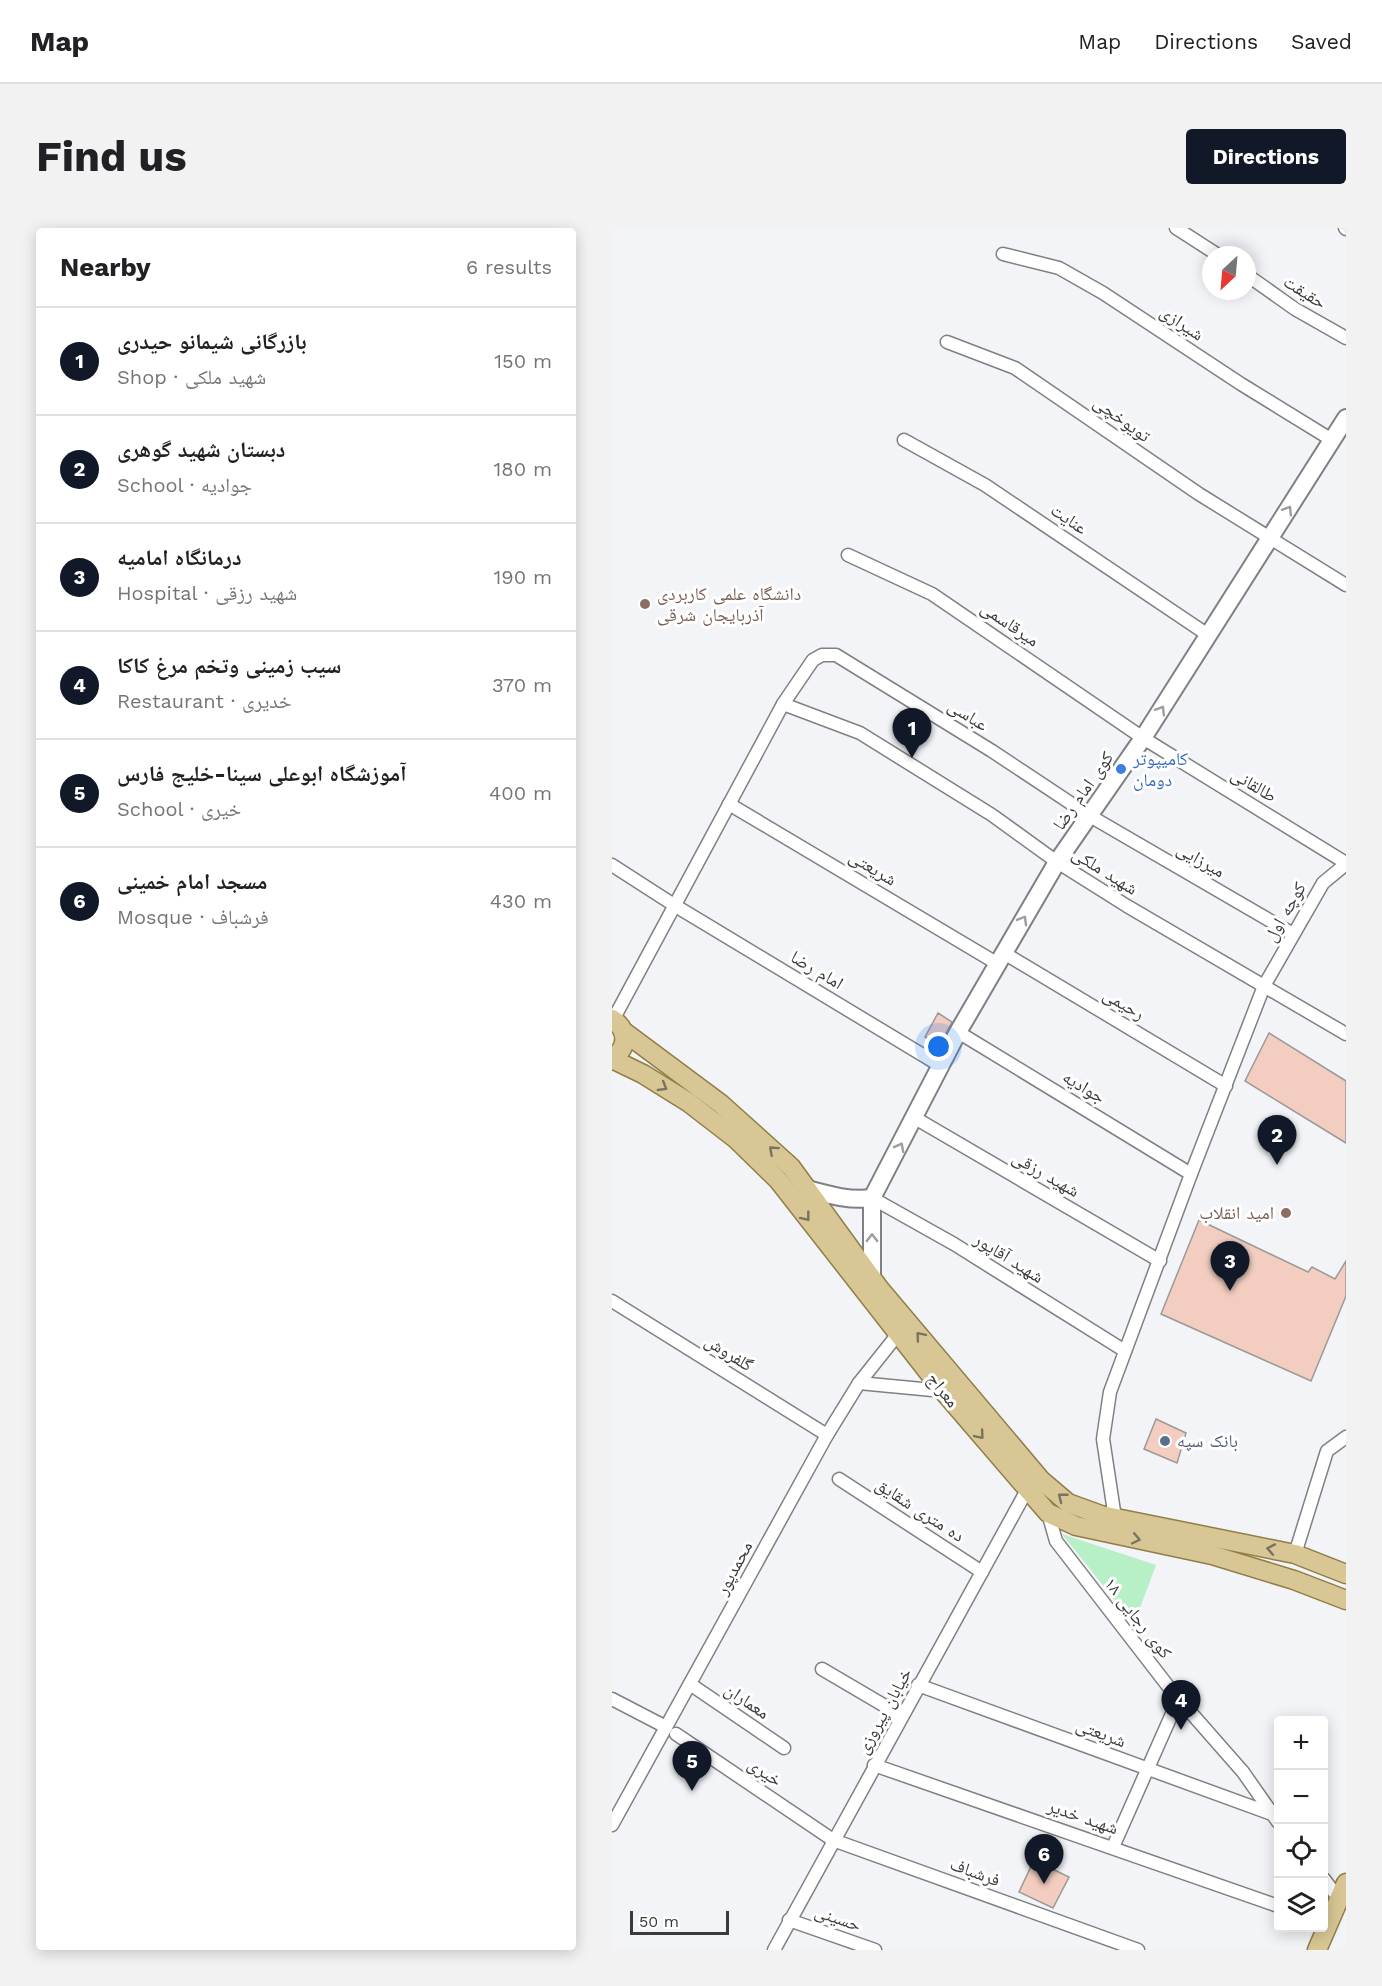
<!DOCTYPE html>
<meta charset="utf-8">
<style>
:root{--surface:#fff;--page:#f2f2f2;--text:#202124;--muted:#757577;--line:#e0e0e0;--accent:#111827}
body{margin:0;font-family:"Work Sans","Noto Naskh Arabic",sans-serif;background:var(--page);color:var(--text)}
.controls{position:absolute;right:18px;bottom:18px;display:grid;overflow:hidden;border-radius:6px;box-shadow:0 3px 15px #0003}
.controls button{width:54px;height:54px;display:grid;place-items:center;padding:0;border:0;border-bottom:2px solid var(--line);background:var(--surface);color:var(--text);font:30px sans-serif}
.compass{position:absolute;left:590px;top:18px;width:54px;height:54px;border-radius:50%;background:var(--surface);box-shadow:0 3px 15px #0003;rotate:206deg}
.scale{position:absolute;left:18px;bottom:15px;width:99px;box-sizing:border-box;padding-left:6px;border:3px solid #3a3b3c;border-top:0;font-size:16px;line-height:21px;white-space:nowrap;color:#3a3b3c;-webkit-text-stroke:4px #fff;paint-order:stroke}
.you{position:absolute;left:327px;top:819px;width:21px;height:21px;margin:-15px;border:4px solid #fff;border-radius:50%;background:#1a73e8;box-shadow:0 0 0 9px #1a73e833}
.badge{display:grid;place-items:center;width:39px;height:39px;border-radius:50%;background:var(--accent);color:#fff;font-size:20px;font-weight:700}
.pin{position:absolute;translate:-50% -50px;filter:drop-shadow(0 2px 3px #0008)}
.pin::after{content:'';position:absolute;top:32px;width:21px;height:18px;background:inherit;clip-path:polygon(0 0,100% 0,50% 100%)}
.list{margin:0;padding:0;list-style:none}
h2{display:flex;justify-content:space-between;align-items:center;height:78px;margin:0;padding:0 24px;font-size:26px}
h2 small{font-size:20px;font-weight:400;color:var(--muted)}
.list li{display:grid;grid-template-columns:39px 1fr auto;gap:18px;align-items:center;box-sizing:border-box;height:108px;padding:0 24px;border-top:2px solid var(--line)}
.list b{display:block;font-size:22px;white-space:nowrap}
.list p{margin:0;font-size:20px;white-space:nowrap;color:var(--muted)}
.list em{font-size:20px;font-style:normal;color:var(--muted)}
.icon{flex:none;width:33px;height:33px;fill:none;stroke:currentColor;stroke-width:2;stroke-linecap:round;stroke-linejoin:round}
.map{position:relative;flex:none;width:734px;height:1722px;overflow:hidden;border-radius:6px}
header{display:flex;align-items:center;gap:36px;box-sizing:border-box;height:84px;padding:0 30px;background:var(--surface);border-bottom:2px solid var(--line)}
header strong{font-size:28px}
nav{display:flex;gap:33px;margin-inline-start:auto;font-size:21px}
.intro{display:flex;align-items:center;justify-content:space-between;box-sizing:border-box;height:144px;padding:0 36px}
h1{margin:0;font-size:42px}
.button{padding:15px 27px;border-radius:6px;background:var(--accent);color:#fff;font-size:21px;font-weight:700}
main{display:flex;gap:36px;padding:0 36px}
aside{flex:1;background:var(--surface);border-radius:6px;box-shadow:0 3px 15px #0003}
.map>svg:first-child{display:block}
.green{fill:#b7f0c6}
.building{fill:#f3cec0;stroke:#9c9997;stroke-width:1.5}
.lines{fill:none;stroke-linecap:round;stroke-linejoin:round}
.street-casing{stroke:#7e8083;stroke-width:15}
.secondary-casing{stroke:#7e8083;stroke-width:20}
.primary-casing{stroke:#907e46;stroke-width:21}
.street{stroke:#fff;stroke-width:12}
.secondary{stroke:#fff;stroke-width:16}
.primary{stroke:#d8c794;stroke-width:18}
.oneway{stroke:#9c9d9e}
.oneway2{stroke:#79735f}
.education-dot{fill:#8d6e63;stroke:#fff;stroke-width:2}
.shop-dot{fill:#3f7fe0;stroke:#fff;stroke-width:2}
.service-dot{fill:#5c6f8a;stroke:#fff;stroke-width:2}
.labels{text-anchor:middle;stroke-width:6;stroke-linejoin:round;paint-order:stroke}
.street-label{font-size:18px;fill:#3a3b3c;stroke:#fff}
.education-label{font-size:18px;fill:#785e54;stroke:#fff;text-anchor:start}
.shop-label{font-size:18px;fill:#366cbe;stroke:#fff;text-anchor:start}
.service-label{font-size:18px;fill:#4e5e75;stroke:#fff;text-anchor:start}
</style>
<header>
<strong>Map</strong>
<nav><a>Map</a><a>Directions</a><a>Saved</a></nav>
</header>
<div class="intro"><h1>Find us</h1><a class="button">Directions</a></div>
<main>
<aside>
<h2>Nearby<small>6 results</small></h2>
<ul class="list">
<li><span class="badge">1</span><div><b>بازرگانی شیمانو حیدری</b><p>Shop · شهید ملکی</p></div><em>150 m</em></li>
<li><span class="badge">2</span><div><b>دبستان شهید گوهری</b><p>School · جوادیه</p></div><em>180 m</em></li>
<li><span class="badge">3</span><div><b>درمانگاه امامیه</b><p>Hospital · شهید رزقی</p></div><em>190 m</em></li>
<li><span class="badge">4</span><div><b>سیب زمینی وتخم مرغ کاکا</b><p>Restaurant · خدیری</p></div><em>370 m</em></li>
<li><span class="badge">5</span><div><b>آموزشگاه ابوعلی سینا-خلیج فارس</b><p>School · خیری</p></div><em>400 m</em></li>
<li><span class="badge">6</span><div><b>مسجد امام خمینی</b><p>Mosque · فرشباف</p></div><em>430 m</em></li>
</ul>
</aside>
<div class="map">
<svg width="734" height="1722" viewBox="0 0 734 1722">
<rect width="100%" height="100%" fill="#f2f4f7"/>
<path class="green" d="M450,1306L544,1337L522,1396Z"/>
<g class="building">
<path d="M326,785L340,794L327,818L313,809Z"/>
<path d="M657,805L734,853V915L633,853Z"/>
<path d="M587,992L696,1044L700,1039L723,1051L734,1033V1068L699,1153L549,1086Z"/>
<path d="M544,1191L574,1205L565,1235L532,1221Z"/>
<path d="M422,1632L457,1649L441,1680L407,1664Z"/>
</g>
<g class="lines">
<g class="street-casing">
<g id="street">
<path d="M564,0L606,27"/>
<path d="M733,0L734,1"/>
<path d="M391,26L447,40L491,65L629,156L720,212"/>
<path d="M635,47L683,81L734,110"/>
<path d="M335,114L403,140L587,266L734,357"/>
<path d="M292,212L373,257L596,407"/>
<path d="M236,327L320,366L531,510L734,635"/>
<path d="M171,476L248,505L380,587L445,634L515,678L734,806"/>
<path d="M117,576L386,736"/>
<path d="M0,637L62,677L329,838"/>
<path d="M392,725L614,858"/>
<path d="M1,792L171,476L201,432L210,427H224L380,523L478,588L681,706"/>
<path d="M346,804L579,946"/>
<path d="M303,890L548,1033"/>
<path d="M260,970L342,1016L513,1123"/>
<path d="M0,1073L215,1207"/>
<path d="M247,1155L331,1163"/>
<path d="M227,1251L370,1344"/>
<path d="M436,1285L444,1313L559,1462L631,1544L666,1594"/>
<path d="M503,1290L491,1211L498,1164L579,946L652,758L711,655L734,636"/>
<path d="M683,1326L715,1223L734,1209"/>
<path d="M210,1441L290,1488"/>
<path d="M78,1456L172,1520"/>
<path d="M306,1457L660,1586"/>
<path d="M0,1471L54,1499"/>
<path d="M64,1506L221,1612L526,1722"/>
<path d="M262,1537L666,1678"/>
<path d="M0,1597L215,1207L247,1155L286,1106"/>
<path d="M501,1619L567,1470"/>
<path d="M712,1651L727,1671"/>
<path d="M177,1692L263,1722"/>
<path d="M162,1722L415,1262"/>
</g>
</g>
<g class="secondary-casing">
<g id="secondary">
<path d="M195,961C217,967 238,973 260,970"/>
<path d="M260,1050V970L346,804L445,634L531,510L734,190"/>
</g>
</g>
<g class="primary-casing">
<g id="primary">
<path d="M0,791C16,801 17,820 0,830"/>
<path d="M11,803L109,876L179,939L267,1060L429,1252L456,1275L489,1287L683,1326L734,1346"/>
<path d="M0,831L31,846L76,874L124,911L166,952L331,1163L436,1285L464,1298L600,1327L682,1352L734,1372"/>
<path d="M705,1722L734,1655"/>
</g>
</g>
<use href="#street" class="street"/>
<use href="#secondary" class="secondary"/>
<use href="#primary" class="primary"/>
</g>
<defs><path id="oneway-chevron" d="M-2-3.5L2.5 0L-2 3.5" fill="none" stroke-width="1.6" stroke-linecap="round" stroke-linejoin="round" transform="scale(1.5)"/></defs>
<g class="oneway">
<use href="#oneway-chevron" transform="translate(676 282) rotate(-58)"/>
<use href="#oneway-chevron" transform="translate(549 482) rotate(-58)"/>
<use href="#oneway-chevron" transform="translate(411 692) rotate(-60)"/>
<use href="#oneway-chevron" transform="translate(288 919) rotate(-62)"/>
<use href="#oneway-chevron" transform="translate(260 1010) rotate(-90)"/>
</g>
<g class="oneway2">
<use href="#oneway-chevron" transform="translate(51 859) rotate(31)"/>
<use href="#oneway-chevron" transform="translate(161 922) rotate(-138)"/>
<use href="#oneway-chevron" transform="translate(194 989) rotate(52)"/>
<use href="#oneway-chevron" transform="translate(308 1108) rotate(-130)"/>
<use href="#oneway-chevron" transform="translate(368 1207) rotate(50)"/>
<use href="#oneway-chevron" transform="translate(450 1269) rotate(-142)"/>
<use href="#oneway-chevron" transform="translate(524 1311) rotate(12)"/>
<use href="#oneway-chevron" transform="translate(659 1321) rotate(-169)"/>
</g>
<g class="education-dot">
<circle cx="33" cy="376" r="6"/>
<circle cx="674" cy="985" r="6"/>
</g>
<circle class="shop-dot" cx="509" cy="541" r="6"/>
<circle class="service-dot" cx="553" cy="1213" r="6"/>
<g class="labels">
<g class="street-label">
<text transform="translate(693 64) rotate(32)" y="6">حقیقت</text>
<text transform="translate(570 95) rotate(34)" y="6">شیرازی</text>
<text transform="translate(510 191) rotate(36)" y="6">تویوخچی</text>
<text transform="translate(457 291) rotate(34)" y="6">عنایت</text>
<text transform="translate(398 396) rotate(34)" y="6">میرقاسمی</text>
<text transform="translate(356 487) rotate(32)" y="6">عباسی</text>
<text transform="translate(642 557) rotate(31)" y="6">طالقانی</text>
<text transform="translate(471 563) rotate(-55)" y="6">کوی امام رضا</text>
<text transform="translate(589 632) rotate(30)" y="6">میرزایی</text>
<text transform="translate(261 640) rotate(31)" y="6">شریعتی</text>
<text transform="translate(493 643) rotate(32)" y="6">شهید ملکی</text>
<text transform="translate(673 684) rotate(-60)" y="6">کوچه اول</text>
<text transform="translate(205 742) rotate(31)" y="6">امام رضا</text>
<text transform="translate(512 776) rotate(31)" y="6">رحیمی</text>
<text transform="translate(472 859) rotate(31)" y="6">جوادیه</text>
<text transform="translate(434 946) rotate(30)" y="6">شهید رزقی</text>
<text transform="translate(397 1030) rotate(32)" y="6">شهید آقاپور</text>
<text transform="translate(117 1125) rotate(32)" y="6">گلفروش</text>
<text transform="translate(331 1162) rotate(51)" y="6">معراج</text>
<text transform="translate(308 1282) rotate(33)" y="6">ده متری شقایق</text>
<text transform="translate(122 1340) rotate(-62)" y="6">محمدپور</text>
<text transform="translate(526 1390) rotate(52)" y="6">کوی رجایی ۱۸</text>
<text transform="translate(135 1473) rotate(34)" y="6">معماران</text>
<text transform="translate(272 1483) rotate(-61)" y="6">خیابان پیروزی</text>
<text transform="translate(489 1505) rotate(20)" y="6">شریعتی</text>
<text transform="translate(153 1544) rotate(34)" y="6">خیری</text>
<text transform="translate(471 1589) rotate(19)" y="6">شهید خدیر</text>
<text transform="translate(363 1644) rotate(20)" y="6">فرشباف</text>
<text transform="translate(226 1690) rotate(19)" y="6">حسینی</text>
</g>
<g class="education-label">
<text x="45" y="372">دانشگاه علمی کاربردی<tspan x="45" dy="21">آذربایجان شرقی</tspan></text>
<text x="662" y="991" text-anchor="end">امید انقلاب</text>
</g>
<g class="shop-label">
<text x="521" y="537">کامیپوتر<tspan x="521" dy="21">دومان</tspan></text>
</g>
<g class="service-label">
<text x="565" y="1219">بانک سپه</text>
</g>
</g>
</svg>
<div class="controls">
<button>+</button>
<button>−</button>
<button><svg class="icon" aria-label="locate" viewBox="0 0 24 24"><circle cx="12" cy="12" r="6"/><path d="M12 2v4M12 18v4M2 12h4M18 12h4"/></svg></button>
<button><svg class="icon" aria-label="layers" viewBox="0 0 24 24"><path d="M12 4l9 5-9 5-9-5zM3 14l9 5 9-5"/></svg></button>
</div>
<svg class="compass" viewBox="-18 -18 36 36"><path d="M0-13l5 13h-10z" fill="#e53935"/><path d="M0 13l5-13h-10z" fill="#757577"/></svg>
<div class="scale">50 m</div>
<div class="you"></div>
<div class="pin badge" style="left:300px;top:530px">1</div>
<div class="pin badge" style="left:665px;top:937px">2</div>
<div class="pin badge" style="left:618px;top:1063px">3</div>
<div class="pin badge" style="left:569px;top:1502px">4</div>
<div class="pin badge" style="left:80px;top:1563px">5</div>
<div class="pin badge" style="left:432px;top:1656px">6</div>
</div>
</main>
